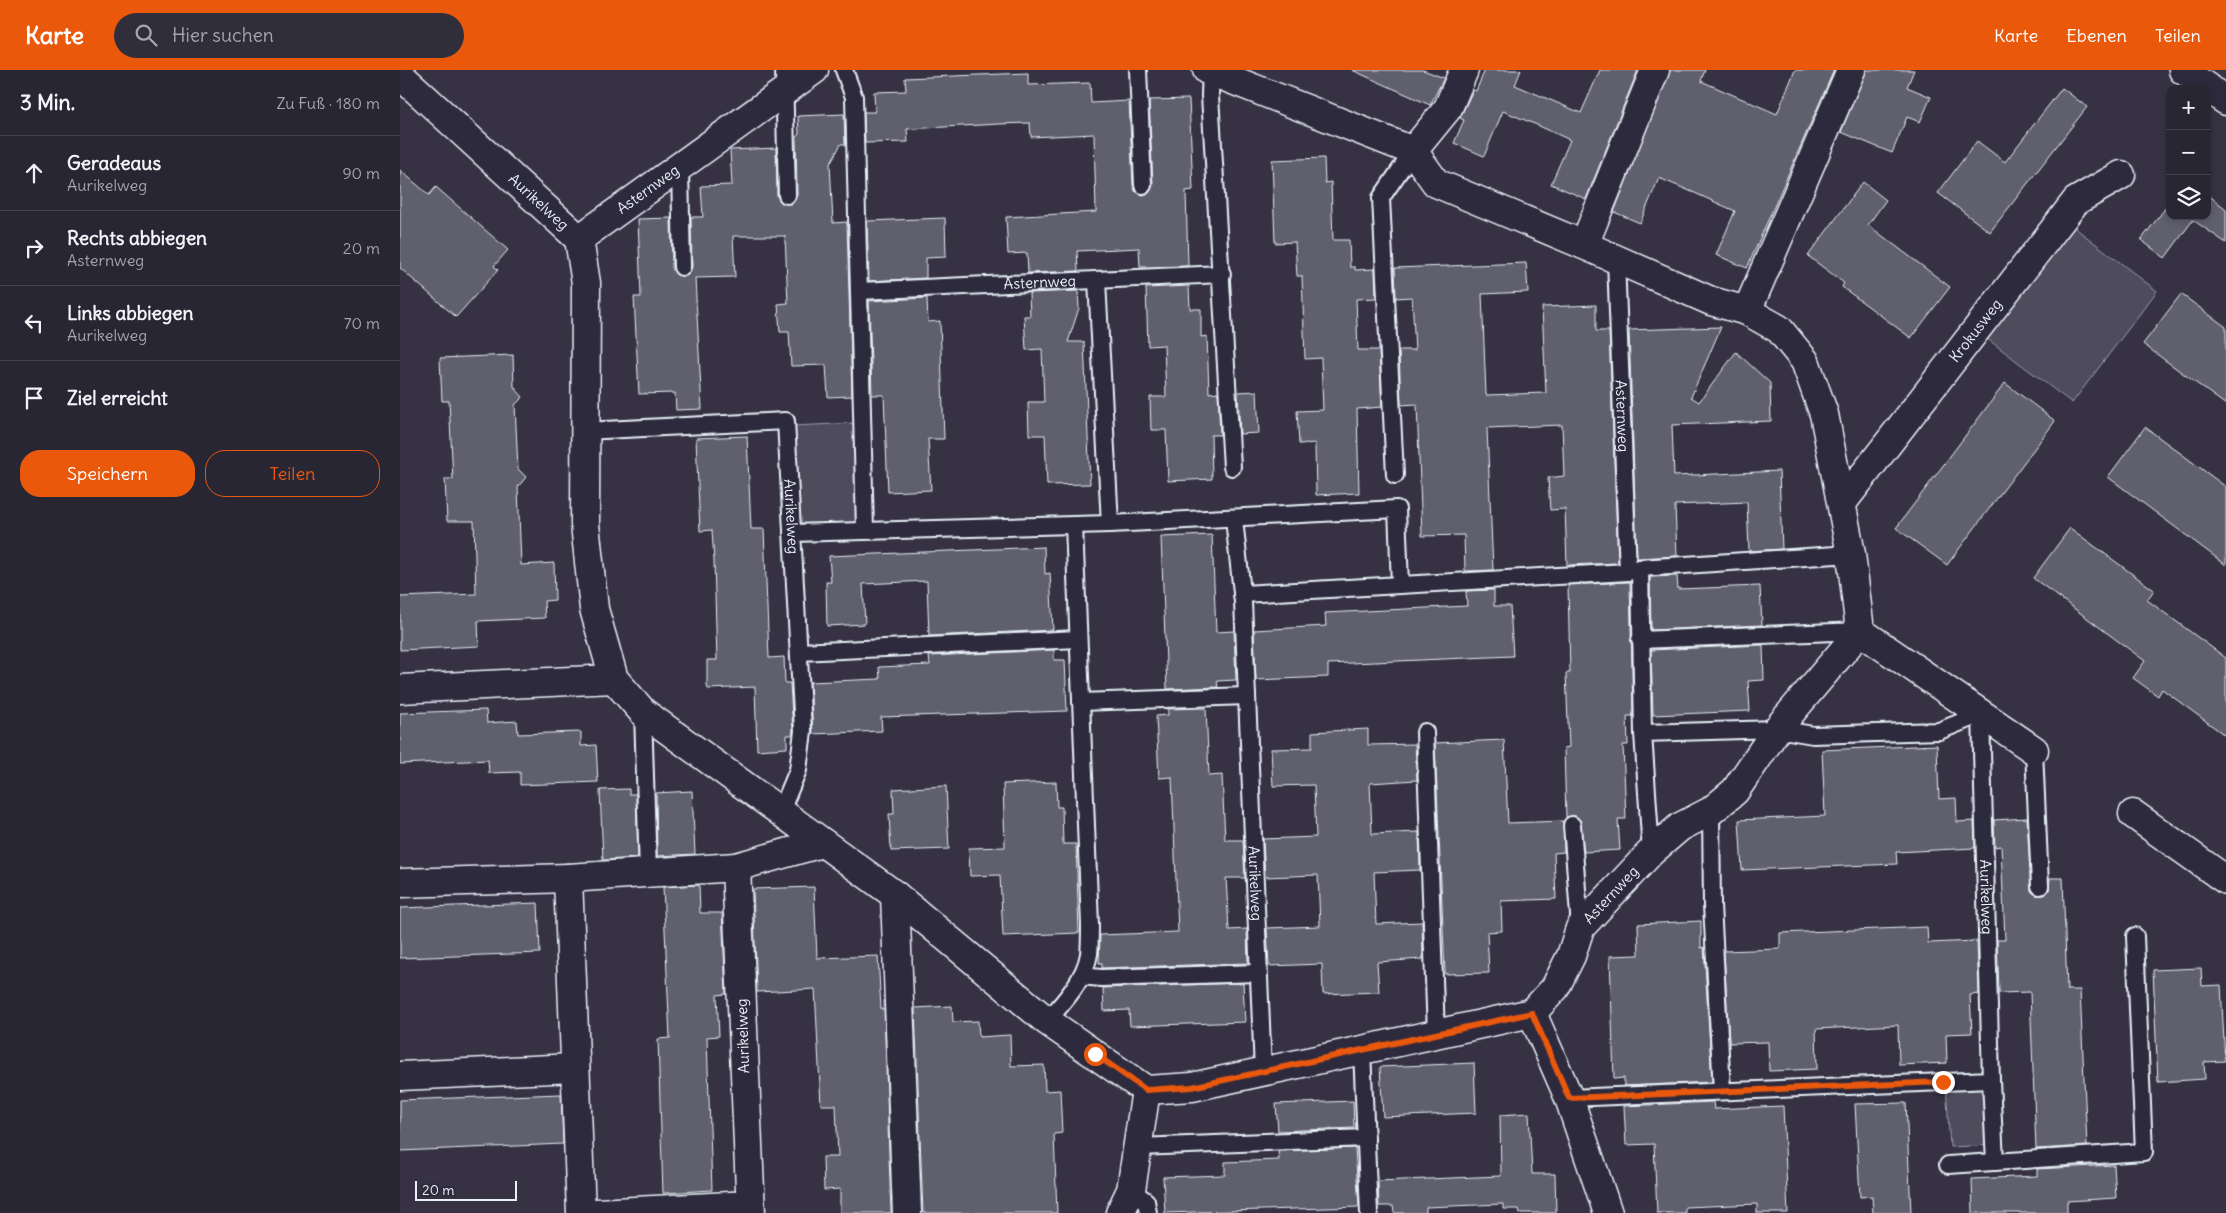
<!DOCTYPE html>
<html lang="de">
<meta charset="utf-8">
<style>
:root{--surface:#282633;--page:#302e3b;--text:#f1f3f6;--muted:#a5a5ac;--line:#44434e;--accent:#ea580c}
body{margin:0;font-family:Delius,sans-serif;background:var(--page);color:var(--text)}
.controls{position:absolute;right:15px;top:15px;display:grid;overflow:hidden;border-radius:10px;box-shadow:0 2px 8px #0003}
.controls button{width:45px;height:45px;display:grid;place-items:center;padding:0;border:0;border-bottom:1px solid var(--line);background:var(--surface);color:var(--text);font:25px sans-serif}
.scale{position:absolute;left:15px;bottom:12px;width:102px;box-sizing:border-box;padding-left:5px;border:2px solid #e8f1f8;border-top:0;font-size:14px;line-height:18px;white-space:nowrap;color:#e8f1f8;-webkit-text-stroke:4px #2f2a3d;paint-order:stroke}
.stop{position:absolute;width:15px;height:15px;margin:-11px;border:4px solid #ea580c;border-radius:50%;background:#fff}
.stop.end{background:#ea580c;border-color:#fff;box-shadow:0 1px 5px #0008}
.list{margin:0;padding:0;list-style:none}
h2{display:flex;justify-content:space-between;align-items:center;height:65px;margin:0;padding:0 20px;font-size:21px}
h2 small{font-size:16px;font-weight:400;color:var(--muted)}
.list li{display:grid;grid-template-columns:32px 1fr auto;gap:15px;align-items:center;box-sizing:border-box;height:75px;padding:0 20px;border-top:1px solid var(--line)}
.list b{display:block;font-size:19px;white-space:nowrap}
.list p{margin:0;font-size:16px;white-space:nowrap;color:var(--muted)}
.list em{font-size:16px;font-style:normal;color:var(--muted)}
.actions{display:flex;gap:10px;padding:15px 20px}
.actions a{flex:1;padding:11px 0;border:1px solid var(--accent);border-radius:20px;text-align:center;font-size:18px;color:var(--accent)}
.actions .main{background:var(--accent);color:#fff}
.icon{flex:none;width:28px;height:28px;fill:none;stroke:currentColor;stroke-width:2;stroke-linecap:round;stroke-linejoin:round}
.map{position:relative;flex:none;width:1826px;height:1143px;overflow:hidden}
header{display:flex;align-items:center;gap:30px;box-sizing:border-box;height:70px;padding:0 25px;background:var(--accent);color:#fff}
header strong{font-size:24px}
nav{display:flex;gap:28px;margin-inline-start:auto;font-size:18px}
.search{width:350px;height:45px;background:var(--page);display:flex;align-items:center;gap:12px;box-sizing:border-box;padding:0 18px;border-radius:28px;color:var(--muted);font-size:19px}
main{display:flex}
aside{flex:1;background:var(--surface)}
.map>svg:first-child{display:block}
.green{fill:#4d4b5c;stroke:#9a9eaa}
.building{fill:#605e6e;stroke:#e8f1f8}
.lines{fill:none;stroke-linecap:round;stroke-linejoin:round}
.lane-casing{stroke:#e8f1f8;stroke-width:20}
.street-casing{stroke:#e8f1f8;stroke-width:31}
.lane{stroke:#2f2a3d;stroke-width:16}
.street{stroke:#2f2a3d;stroke-width:28}
.route{stroke:#ea580c;stroke-width:6}
.labels{text-anchor:middle;stroke-width:4;stroke-linejoin:round;paint-order:stroke}
.street-label{font-size:15px;fill:#e8f1f8;stroke:#2f2a3d}
</style>
<header>
<strong>Karte</strong>
<div class="search"><svg class="icon" aria-label="search" viewBox="0 0 24 24"><circle cx="10" cy="10" r="6"/><path d="M15 15l6 6"/></svg>Hier suchen</div>
<nav><a>Karte</a><a>Ebenen</a><a>Teilen</a></nav>
</header>
<main>
<aside>
<h2>3 Min.<small>Zu Fuß · 180 m</small></h2>
<ul class="list">
<li><svg class="icon" aria-label="ahead" viewBox="0 0 24 24"><path d="M12 20V5M6 11l6-6 6 6"/></svg><div><b>Geradeaus</b><p>Aurikelweg</p></div><em>90 m</em></li>
<li><svg class="icon" aria-label="right" viewBox="0 0 24 24"><path d="M7 20v-9h11M14 6l5 5-5 5"/></svg><div><b>Rechts abbiegen</b><p>Asternweg</p></div><em>20 m</em></li>
<li><svg class="icon" aria-label="left" viewBox="0 0 24 24"><path d="M17 20v-9H6M10 6l-5 5 5 5"/></svg><div><b>Links abbiegen</b><p>Aurikelweg</p></div><em>70 m</em></li>
<li><svg class="icon" aria-label="arrive" viewBox="0 0 24 24"><path d="M6 21V4h12l-3 4 3 4H6"/></svg><div><b>Ziel erreicht</b></div></li>
</ul>
<div class="actions"><a class="main">Speichern</a><a>Teilen</a></div>
</aside>
<div class="map">
<svg width="1826" height="1143" viewBox="0 0 1826 1143">
<rect width="100%" height="100%" fill="#363244"/>
<filter id="ink" filterUnits="userSpaceOnUse"><feTurbulence type="fractalNoise" baseFrequency=".02" numOctaves="2"/><feDisplacementMap in="SourceGraphic" scale="10" xChannelSelector="R" yChannelSelector="G"/><feConvolveMatrix kernelMatrix="1 2 1 2 8 2 1 2 1" color-interpolation-filters="sRGB"/></filter>
<g filter="url(#ink)">
<g class="green">
<path d="M1670,154L1757,221L1672,333L1585,267Z"/>
<path d="M456,353L460,453L398,455L394,356Z"/>
<path d="M1587,1012L1590,1075L1550,1077L1546,1014Z"/>
</g>
<g class="building">
<path d="M952,0H1023L1044,8L1030,35Z"/>
<path d="M1085,0H1121L1115,15L1181,43L1200,0H1238L1186,129L1151,114L1170,70L1137,55L1103,41L1084,86L1054,73L1064,50L1060,48L1073,20L1076,21Z"/>
<path d="M1270,0H1305L1301,11L1377,44L1395,0H1434L1347,198L1316,185L1335,141L1297,124L1259,108L1240,153L1214,142Z"/>
<path d="M1466,0H1514L1507,17L1531,27L1520,52L1507,47L1492,83L1441,62Z"/>
<path d="M628,3V15L690,13L691,33L729,31L733,115L735,121L743,125L749,123L753,115L749,30L789,29L793,120L786,121L788,196L740,197L739,178L677,181L678,201L628,203L627,183L608,184L606,147L696,142L694,64L631,67L630,53L599,54L507,59L508,72L465,73L464,42H475L474,22L506,21L505,8Z"/>
<path d="M1662,18L1687,37L1590,162L1538,123L1577,71L1605,92Z"/>
<path d="M444,44L445,74H441L430,94L433,153L447,152L452,326L428,327L426,295L391,296L389,262H380L378,234L388,233L385,166H333L335,207L295,208L302,339L276,340L275,323L239,324L234,227H241L238,149L271,148L272,198L277,205L287,206L292,197L291,147H303L301,116L332,115L330,80L376,78L377,126L382,133L392,134L397,125L396,67L399,64L398,46Z"/>
<path d="M924,88L925,113L931,112L933,170H949L950,197H955V200L975,199L976,228L956,229L958,280H979L982,337L957,339L959,423L916,425L915,373L899,374L897,341L923,340L921,288L905,289L902,206H897L895,172L875,173L872,90Z"/>
<path d="M0,100L29,125L36,117L108,180L94,196L98,200L56,247L0,198Z"/>
<path d="M1463,112L1486,130L1468,155L1550,217L1511,268L1442,217L1444,213L1408,186Z"/>
<path d="M1807,124L1826,139V173L1793,150L1765,188L1741,170L1770,132V146H1807Z"/>
<path d="M545,148L546,187L526,188V208L469,211L467,151Z"/>
<path d="M1126,193L1128,222L1082,224L1086,325L1146,323L1142,237L1196,235V261H1209L1218,493L1167,495L1165,439L1150,440L1148,408L1164,406L1162,355L1087,358L1093,500L1065,501L1064,465L1022,466L1017,334L1001,335L999,280H1015L1012,227L996,228L995,198Z"/>
<path d="M789,216L790,239H801V267L807,266L809,323L818,322L820,365H811L812,409L768,411L766,360H751L750,327H766L764,275L748,276L746,218Z"/>
<path d="M678,221L679,238L668,272H684L690,414L647,415L645,365H629L628,332H644L642,279L626,280L624,246H630L629,223Z"/>
<path d="M1781,224L1826,257V335L1743,274Z"/>
<path d="M527,228L528,252L540,251L544,369H528L531,420L488,422L484,325H472L469,231Z"/>
<path d="M1321,257L1291,327L1299,332L1336,282L1370,313L1371,351L1272,355L1274,406L1379,401L1382,479L1349,481L1347,432L1275,435L1277,486L1237,488L1229,260Z"/>
<path d="M113,285L114,317L123,327L115,335L118,399L126,407L118,417L121,495L154,493L155,530L144,531L145,548L78,551L79,576L0,580V527L76,524L74,451H47L45,409H53L49,331H42L40,288Z"/>
<path d="M1605,313L1655,351L1547,495L1496,458Z"/>
<path d="M857,321L859,363L840,364L838,322Z"/>
<path d="M1745,357L1826,417V495L1708,407Z"/>
<path d="M347,366L351,459H364L369,588L384,587L385,613H390L393,661L392,665H387V678L357,680L355,617L308,619L307,616V590H317L314,491L312,460L300,461L296,368Z"/>
<path d="M1670,458L1754,520L1747,530L1826,588V666L1762,619L1758,626L1733,608L1745,591L1633,508Z"/>
<path d="M812,465L816,562L834,561L836,610L817,611L818,617L767,619L761,467Z"/>
<path d="M644,477L645,504L650,503L653,560L529,566L527,511L463,514L465,554L427,556L426,512H431L429,486Z"/>
<path d="M1277,506L1278,519L1360,516L1362,555L1251,560L1250,507Z"/>
<path d="M1230,512L1233,646H1227L1228,675H1223L1226,749H1218L1220,780L1184,782L1180,750L1176,746L1166,747L1164,678L1169,677L1166,603H1170L1168,515Z"/>
<path d="M1094,520V536H1110L1113,586L928,594V607L856,610L854,560L926,556L925,543L1067,536L1066,521Z"/>
<path d="M1363,575L1364,610L1348,611L1350,641L1253,645L1251,580Z"/>
<path d="M654,580V590H665L667,641L481,647L482,661L413,664L410,612L480,609L479,597L530,595L529,586Z"/>
<path d="M806,638L809,706L822,705L825,770H843L845,808H826L829,860L847,859L848,893L702,898V893H699L700,865L778,862L772,707L759,708L756,646L768,645V639Z"/>
<path d="M86,640L87,653L117,651L118,664L181,662V676L196,675L198,712L120,715V702L89,703L88,690L0,694V643Z"/>
<path d="M968,659V675L1015,674L1017,710L970,713L972,764L1019,762L1020,800L974,802L976,854L1022,852L1023,889L977,892L979,922L923,924L922,894L869,896L867,858L920,856L918,805L865,807L863,769L916,767L914,715L873,716L871,679L912,678V662Z"/>
<path d="M1104,670L1108,753L1163,751L1164,782L1154,783L1156,829L1101,831L1102,861L1087,862L1089,903L1045,904L1035,673Z"/>
<path d="M1537,675L1539,729L1556,728L1557,752L1574,751L1575,778L1496,782L1497,794L1342,800L1339,750L1425,746L1422,680Z"/>
<path d="M656,712L657,737H662L663,774H676L679,863L603,866L600,805L570,806L569,778L605,777L603,714Z"/>
<path d="M546,716L549,779L491,781L489,744H494L493,719Z"/>
<path d="M229,719V724H236L238,788L203,790L200,720Z"/>
<path d="M292,721L295,784L257,786L256,723Z"/>
<path d="M1627,748L1631,821L1636,825H1645L1649,820L1650,808H1663L1667,920H1680L1687,1076L1636,1079L1630,922L1599,923L1597,870H1605L1601,776L1595,777L1594,750Z"/>
<path d="M299,815L300,843H322L326,924L317,925L319,966L307,967L312,1120L263,1123L258,969L270,968L263,817Z"/>
<path d="M414,817L417,888L478,886L481,939H484L491,1143H440V1119L424,1120L423,1087H438L436,1035H421L415,919L357,922L353,819Z"/>
<path d="M138,833L140,883L0,888V838Z"/>
<path d="M1301,851V878L1304,877L1312,1012L1224,1016V1008L1214,1009L1210,886L1239,885L1238,854Z"/>
<path d="M1527,857L1528,873L1577,871L1579,924L1570,925L1572,963L1546,964L1547,993L1499,995L1498,955L1416,959L1417,999L1369,1001L1368,972L1329,973L1324,881L1380,879V863Z"/>
<path d="M1801,898L1802,916L1821,915L1825,991L1804,992L1805,1009L1758,1012L1753,900Z"/>
<path d="M843,913L845,952L730,956L729,940L704,941L703,918Z"/>
<path d="M552,936L553,952L578,951L579,967L610,965L611,996L644,995L645,1021L660,1020L662,1063L654,1064L657,1143H523L515,938Z"/>
<path d="M1074,993L1076,1043L983,1047L980,997Z"/>
<path d="M161,1024L163,1074L0,1081V1030Z"/>
<path d="M953,1031L954,1058L878,1061L876,1034Z"/>
<path d="M1313,1032L1314,1039L1383,1036L1388,1143H1357V1134L1285,1137V1143H1257L1254,1074L1226,1075L1224,1036Z"/>
<path d="M1506,1033L1511,1143H1473L1472,1126L1460,1127L1455,1034Z"/>
<path d="M1129,1043L1132,1104H1155L1156,1143H1120L1119,1139H1103V1134L1026,1137V1143H994L993,1136H979L978,1111L1101,1106L1100,1045Z"/>
<path d="M955,1078L959,1137L765,1143L763,1107L825,1105V1092L879,1090L878,1081Z"/>
<path d="M1714,1095L1716,1128L1667,1131V1143H1573L1572,1109L1637,1106V1099Z"/>
</g>
<g class="lines">
<g class="lane-casing">
<g id="lane">
<path d="M384,0L387,125"/>
<path d="M444,0L454,27L465,460"/>
<path d="M738,0L743,115"/>
<path d="M811,1L810,25L832,397"/>
<path d="M280,98L282,197"/>
<path id="s1" d="M1216,190L1228,502"/>
<path d="M697,211L710,454"/>
<path id="s2" d="M459,221L822,204"/>
<path id="s3" d="M184,361L386,351L403,661L398,700L381,741"/>
<path d="M995,405L981,128L1013,81"/>
<path id="s4" d="M834,449L843,532L863,1001"/>
<path d="M392,463L710,454L997,439L1000,515"/>
<path d="M1240,498L1243,663L1251,782"/>
<path d="M842,524L1228,502L1240,498L1451,484"/>
<path d="M1240,570L1460,561"/>
<path d="M399,582L678,569"/>
<path d="M681,632L847,626"/>
<path d="M243,642L248,803"/>
<path d="M1025,662L1036,964"/>
<path id="s5" d="M1243,663L1377,659L1413,665L1539,661L1581,644L1591,1010L1595,1092"/>
<path d="M1634,680L1640,816"/>
<path d="M1311,741L1312,835L1322,1021"/>
<path d="M1172,755L1180,858"/>
<path d="M681,906L701,908L858,903"/>
<path d="M647,951C664,932 685,909 689,884C690,874 690,865 690,855L674,455"/>
<path d="M962,980L969,1143"/>
<path d="M1169,1028L1591,1010"/>
<path d="M738,1077L966,1068"/>
<path d="M1548,1095L1744,1082L1735,866"/>
<path d="M731,1120L746,1131L748,1143"/>
</g>
</g>
<g class="street-casing">
<g id="street">
<path d="M807,0L1013,81L1036,113L1184,175L1311,231L1347,241L1379,259L1405,291L1424,344L1451,484L1460,561L1377,659L1335,721L1311,741L1280,757L1251,782L1180,858L1171,886L1155,918L1132,943"/>
<path d="M1783,0L1826,31"/>
<path id="s6" d="M0,5L179,169L186,213L185,454L194,539L214,609L243,642L495,825L647,951L746,1020L792,1017L1132,943"/>
<path d="M1013,81L1048,38L1064,0"/>
<path id="s7" d="M179,169L414,0"/>
<path d="M1184,175L1255,0"/>
<path d="M1347,241L1451,0"/>
<path id="s8" d="M1442,433L1676,131L1721,105"/>
<path d="M1460,561L1634,680"/>
<path d="M0,619L214,609"/>
<path d="M1733,744L1826,810"/>
<path d="M168,808L336,797"/>
<path d="M0,813L168,808L181,1143"/>
<path d="M495,825L507,1143"/>
<path d="M1132,943L1169,1028L1208,1143"/>
<path d="M0,1006L175,998"/>
<path d="M196,1143L350,1135"/>
<path d="M351,1143L336,797L422,773"/>
<path d="M720,1143L731,1120L746,1020"/>
</g>
</g>
<use href="#lane" class="lane"/>
<use href="#street" class="street"/>
</g>
</g>
<g class="lines" filter="url(#ink)">
<path class="route" d="M695,984L746,1020L792,1017L1132,943L1169,1028L1543,1012"/>
</g>
<g class="labels">
<g class="street-label">
<text dy="5" stroke="none"><textPath href="#s7" startOffset="85">Asternweg</textPath></text>
<text dy="5" stroke="none"><textPath href="#s6" startOffset="188">Aurikelweg</textPath></text>
<text dy="5" stroke="none"><textPath href="#s2" startOffset="181">Asternweg</textPath></text>
<text dy="5" stroke="none"><textPath href="#s8" startOffset="218">Krokusweg</textPath></text>
<text dy="5" stroke="none"><textPath href="#s1" startOffset="156">Asternweg</textPath></text>
<text dy="5" stroke="none"><textPath href="#s3" startOffset="298">Aurikelweg</textPath></text>
<text dy="5" stroke="none"><textPath href="#s4" startOffset="365">Aurikelweg</textPath></text>
<text transform="translate(1211 825) rotate(-47)" y="5">Asternweg</text>
<text dy="5" stroke="none"><textPath href="#s5" startOffset="525">Aurikelweg</textPath></text>
<text transform="translate(343 966) rotate(-92)" y="5">Aurikelweg</text>
</g>
</g>
</svg>
<div class="controls">
<button>+</button>
<button>−</button>
<button><svg class="icon" aria-label="layers" viewBox="0 0 24 24"><path d="M12 4l9 5-9 5-9-5zM3 14l9 5 9-5"/></svg></button>
</div>
<div class="scale">20 m</div>
<div class="stop" style="left:695px;top:984px"></div>
<div class="stop end" style="left:1543px;top:1012px"></div>
</div>
</main>
